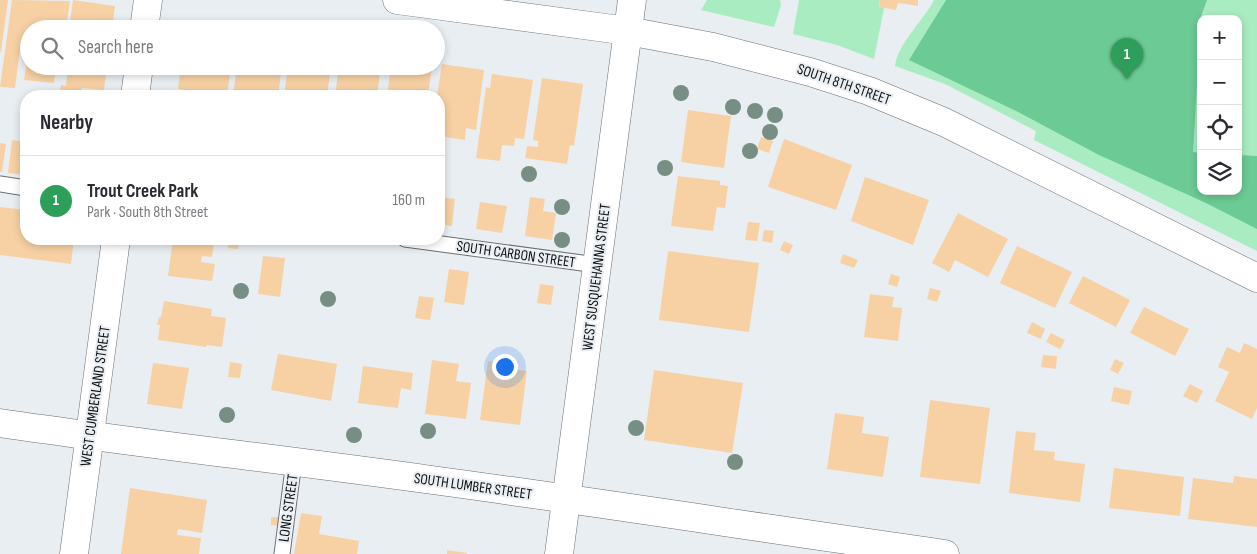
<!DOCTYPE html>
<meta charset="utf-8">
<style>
:root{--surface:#fff;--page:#f7f7f7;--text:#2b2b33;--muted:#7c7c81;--line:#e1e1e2;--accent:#605ad2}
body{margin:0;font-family:"Sofia Sans Condensed",sans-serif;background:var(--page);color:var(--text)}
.controls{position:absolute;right:15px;top:15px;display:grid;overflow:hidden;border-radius:10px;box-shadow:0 2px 8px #0003}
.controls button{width:45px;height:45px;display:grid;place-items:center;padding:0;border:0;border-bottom:1px solid var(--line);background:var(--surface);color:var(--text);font:25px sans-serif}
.you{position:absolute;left:504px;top:366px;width:18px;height:18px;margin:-12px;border:4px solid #fff;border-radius:50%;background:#1a73e8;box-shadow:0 0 0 8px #1a73e833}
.badge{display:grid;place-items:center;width:32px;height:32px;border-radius:50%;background:var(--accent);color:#fff;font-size:16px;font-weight:700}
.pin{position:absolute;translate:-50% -41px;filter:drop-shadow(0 1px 2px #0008)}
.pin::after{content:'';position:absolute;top:26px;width:18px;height:15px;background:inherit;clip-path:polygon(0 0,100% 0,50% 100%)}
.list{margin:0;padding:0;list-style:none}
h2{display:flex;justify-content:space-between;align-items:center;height:65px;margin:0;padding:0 20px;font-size:21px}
h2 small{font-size:16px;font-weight:400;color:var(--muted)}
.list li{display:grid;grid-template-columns:32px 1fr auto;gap:15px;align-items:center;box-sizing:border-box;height:90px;padding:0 20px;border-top:1px solid var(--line)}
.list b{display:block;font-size:19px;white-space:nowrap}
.list p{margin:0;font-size:16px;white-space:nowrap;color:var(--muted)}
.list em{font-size:16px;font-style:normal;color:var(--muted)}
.icon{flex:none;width:28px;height:28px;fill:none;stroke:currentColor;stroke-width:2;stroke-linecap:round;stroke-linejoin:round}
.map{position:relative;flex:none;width:1257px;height:554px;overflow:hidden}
.search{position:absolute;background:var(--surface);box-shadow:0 2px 8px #0003;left:20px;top:20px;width:425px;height:55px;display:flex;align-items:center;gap:12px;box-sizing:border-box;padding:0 18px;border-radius:28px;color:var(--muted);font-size:19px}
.panel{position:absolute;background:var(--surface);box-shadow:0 2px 8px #0003;left:20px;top:90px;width:425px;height:155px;border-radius:20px}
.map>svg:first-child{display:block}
.green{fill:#aaecc2;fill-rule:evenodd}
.forest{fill:#6ccb94}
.building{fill:#f7d1a4}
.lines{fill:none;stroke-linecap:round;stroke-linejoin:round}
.lane-casing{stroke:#6b6e73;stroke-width:17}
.street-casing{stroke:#6b6e73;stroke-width:29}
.secondary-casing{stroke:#6b6e73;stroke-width:29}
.lane{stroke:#fff;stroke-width:15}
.street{stroke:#fff;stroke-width:28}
.secondary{stroke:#fff;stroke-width:28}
.tree{fill:#768e84}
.labels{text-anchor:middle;stroke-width:4;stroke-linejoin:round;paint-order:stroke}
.street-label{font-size:15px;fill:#0d0e10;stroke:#e9eef3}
</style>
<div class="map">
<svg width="1257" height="554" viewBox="0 0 1257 554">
<rect width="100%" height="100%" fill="#e9eef3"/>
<g class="green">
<path d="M707,0H780L781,5L774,27L701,10Z"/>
<path d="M799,0H880L879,7L884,8L874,59L837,45L793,34Z"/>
<path d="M934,0H946L933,23L1016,111L1039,123L1079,0H1257V251L1034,140L1036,131L945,84L895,66C898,43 924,20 934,0ZM1201,19H1238V191H1201Z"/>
</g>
<path class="forest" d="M946,0H1207L1201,16L1193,152L1201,153V191H1238V155L1257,156V229L1204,202L1099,155L1016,111L909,60Z"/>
<g class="building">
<path d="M0,0H8L1,52H0Z"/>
<path d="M12,0L70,1L66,29H29V42H21L15,88L0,87Z"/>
<path d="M73,0L115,6L112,29H69Z"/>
<path d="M880,0H918V6L898,3L896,10L879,7Z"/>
<path d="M28,54L29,66H56L54,83L24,80Z"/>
<path d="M442,64L484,70L476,130L466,128L465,140L439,136V96H437Z"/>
<path d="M68,66H107L104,90L82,88L81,96H59L61,85L66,86Z"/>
<path d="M181,66H231L227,95L186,96V90L178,89Z"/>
<path d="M237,66H282L278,96H233Z"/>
<path d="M288,66H331L327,96H284Z"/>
<path d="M339,66H381L377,96H335Z"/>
<path d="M391,66H432L428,96H387Z"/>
<path d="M492,74L533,80L524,139L515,138L514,146L502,145L500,161L476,158L486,87L490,88Z"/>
<path d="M542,78L583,84L574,146L570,145L567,164L525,158L527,146L538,147V141L533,140Z"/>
<path d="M688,110L731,116L724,168L681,162Z"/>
<path d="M761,137L773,141L769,153L757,149Z"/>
<path d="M784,139L852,165L836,210L768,187Z"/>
<path d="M12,140L26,142V175L8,173Z"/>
<path d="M0,143L6,144L2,172H0Z"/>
<path d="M678,176L720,181V185L728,186L725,208L717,207L713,231L671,226Z"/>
<path d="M865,177L929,200L913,245L851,221Z"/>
<path d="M439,197L455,199L452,226L439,224Z"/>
<path d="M530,197L545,199L543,211L556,213L552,240L525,236Z"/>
<path d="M480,202L507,206L502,233L476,229Z"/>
<path d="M0,207L26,210V239H74L71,264L0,255Z"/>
<path d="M958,213L1008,239L988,277L955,260L949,272L932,263Z"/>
<path d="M748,222L760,223L757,241L745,240Z"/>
<path d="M764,230L774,231L772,243L762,241Z"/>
<path d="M173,239L214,242L212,257L202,256L201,262L215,264L212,281L168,276Z"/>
<path d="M229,239H239L238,249L228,248Z"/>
<path d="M784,241L793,245L789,254L780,250Z"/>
<path d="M1017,246L1072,272L1055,308L1000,283Z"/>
<path d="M668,251L759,263L749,332L659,320Z"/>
<path d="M843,254L858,260L854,268L840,263Z"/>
<path d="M263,256L285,258L280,297L258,294Z"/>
<path d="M449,269L469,272L464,305L444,302Z"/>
<path d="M891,274L900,277L897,287L888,284Z"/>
<path d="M1083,276L1130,300L1116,327L1069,303Z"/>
<path d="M540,284L554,286L551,305L537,303Z"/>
<path d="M930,288L941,291L937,302L927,299Z"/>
<path d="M870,294L894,297L892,307L902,308L898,341L864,337Z"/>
<path d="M419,296L434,298L430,320L415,318Z"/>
<path d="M164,301L212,309L211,316L226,318L222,347L207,345L206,347L158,340L160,325H157L159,317H161Z"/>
<path d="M1144,307L1189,329L1175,356L1130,333Z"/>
<path d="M1032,322L1045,329L1041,339L1027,333Z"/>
<path d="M1051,333L1065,340L1060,349L1046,342Z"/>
<path d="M1244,343L1257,349V408L1252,419L1215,401L1229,372L1218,367L1227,347L1240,353Z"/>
<path d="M278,354L337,364L331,401L271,390Z"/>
<path d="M1043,355L1057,356L1056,369L1041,367Z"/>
<path d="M1115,359L1124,363L1118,374L1110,370Z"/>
<path d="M432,360L459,364L456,381L471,383L466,419L425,414Z"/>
<path d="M488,361L507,364L506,368L527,371L520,425L480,420Z"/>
<path d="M230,362L242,364L240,378L228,377Z"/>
<path d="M153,363L189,368L182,409L147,404Z"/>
<path d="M363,366L413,373L411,390L401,388L398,408L358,403Z"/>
<path d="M654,370L743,383L732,453L644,440Z"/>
<path d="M1190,384L1203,391L1197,403L1183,396Z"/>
<path d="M1114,387L1132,391L1129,405L1111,401Z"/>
<path d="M930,400L990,408L980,484L920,477Z"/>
<path d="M835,413L864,417L862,433L889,437L883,477L827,469Z"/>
<path d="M1016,431L1036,433L1034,450L1055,452L1054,460L1085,464L1080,502L1009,493Z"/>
<path d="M1114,468L1184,477L1180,516L1109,508Z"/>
<path d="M1234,476L1257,479V527L1188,519L1193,478L1233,483Z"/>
<path d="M130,488L207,500L202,533L178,529L177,535L201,538L199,554H121Z"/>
<path d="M301,513L322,516L319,534L359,541L357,554H294Z"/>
<path d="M271,517H282L281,526L271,525Z"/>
<path d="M447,550L467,553V554H447Z"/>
</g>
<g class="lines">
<g class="lane-casing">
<g id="lane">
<path d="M0,184L26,188"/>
<path d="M405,239L597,265"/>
<path d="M282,554L294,461"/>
</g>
</g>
<g class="street-casing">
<g id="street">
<path d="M144,29L148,0"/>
<path d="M135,96L139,66"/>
<path d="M0,423C144,444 288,460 432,480C603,503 774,530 945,554"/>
<path d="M74,554L116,239"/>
<path d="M559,554L632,0"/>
</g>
</g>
<g class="secondary-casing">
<path id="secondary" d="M397,0L628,31L713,47L810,72L869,91L944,122L1257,278"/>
</g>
<use href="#lane" class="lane"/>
<use href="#street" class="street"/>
<use href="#secondary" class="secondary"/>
</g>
<g class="tree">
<circle cx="681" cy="93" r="8"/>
<circle cx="733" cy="107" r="8"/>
<circle cx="755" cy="111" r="8"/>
<circle cx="775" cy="115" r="8"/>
<circle cx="770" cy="132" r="8"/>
<circle cx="750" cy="151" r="8"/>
<circle cx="665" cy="168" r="8"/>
<circle cx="529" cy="174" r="8"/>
<circle cx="562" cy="207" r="8"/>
<circle cx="562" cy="240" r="8"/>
<circle cx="241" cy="291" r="8"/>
<circle cx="328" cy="299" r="8"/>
<circle cx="227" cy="415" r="8"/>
<circle cx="636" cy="428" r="8"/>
<circle cx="428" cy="431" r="8"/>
<circle cx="354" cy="435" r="8"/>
<circle cx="735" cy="462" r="8"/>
</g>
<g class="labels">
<g class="street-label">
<text transform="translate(844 84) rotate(19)" y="5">SOUTH 8TH STREET</text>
<text transform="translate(516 254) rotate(8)" y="5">SOUTH CARBON STREET</text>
<text transform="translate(596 277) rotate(-83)" y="5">WEST SUSQUEHANNA STREET</text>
<text transform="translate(95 396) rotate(-82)" y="5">WEST CUMBERLAND STREET</text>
<text transform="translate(473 486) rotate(8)" y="5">SOUTH LUMBER STREET</text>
<text transform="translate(288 508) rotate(-82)" y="5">LONG STREET</text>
</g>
</g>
</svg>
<div class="controls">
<button>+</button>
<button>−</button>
<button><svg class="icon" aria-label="locate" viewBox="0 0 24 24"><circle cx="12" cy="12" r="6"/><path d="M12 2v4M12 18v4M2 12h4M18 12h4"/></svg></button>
<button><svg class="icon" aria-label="layers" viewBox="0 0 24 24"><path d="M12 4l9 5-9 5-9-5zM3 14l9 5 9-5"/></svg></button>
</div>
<div class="you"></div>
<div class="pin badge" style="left:1127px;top:79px;background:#2e9e5b">1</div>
<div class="search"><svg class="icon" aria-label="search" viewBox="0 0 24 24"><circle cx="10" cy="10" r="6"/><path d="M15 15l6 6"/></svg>Search here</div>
<section class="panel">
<h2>Nearby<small></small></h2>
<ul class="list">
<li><span class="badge" style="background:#2e9e5b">1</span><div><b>Trout Creek Park</b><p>Park · South 8th Street</p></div><em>160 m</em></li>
</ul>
</section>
</div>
